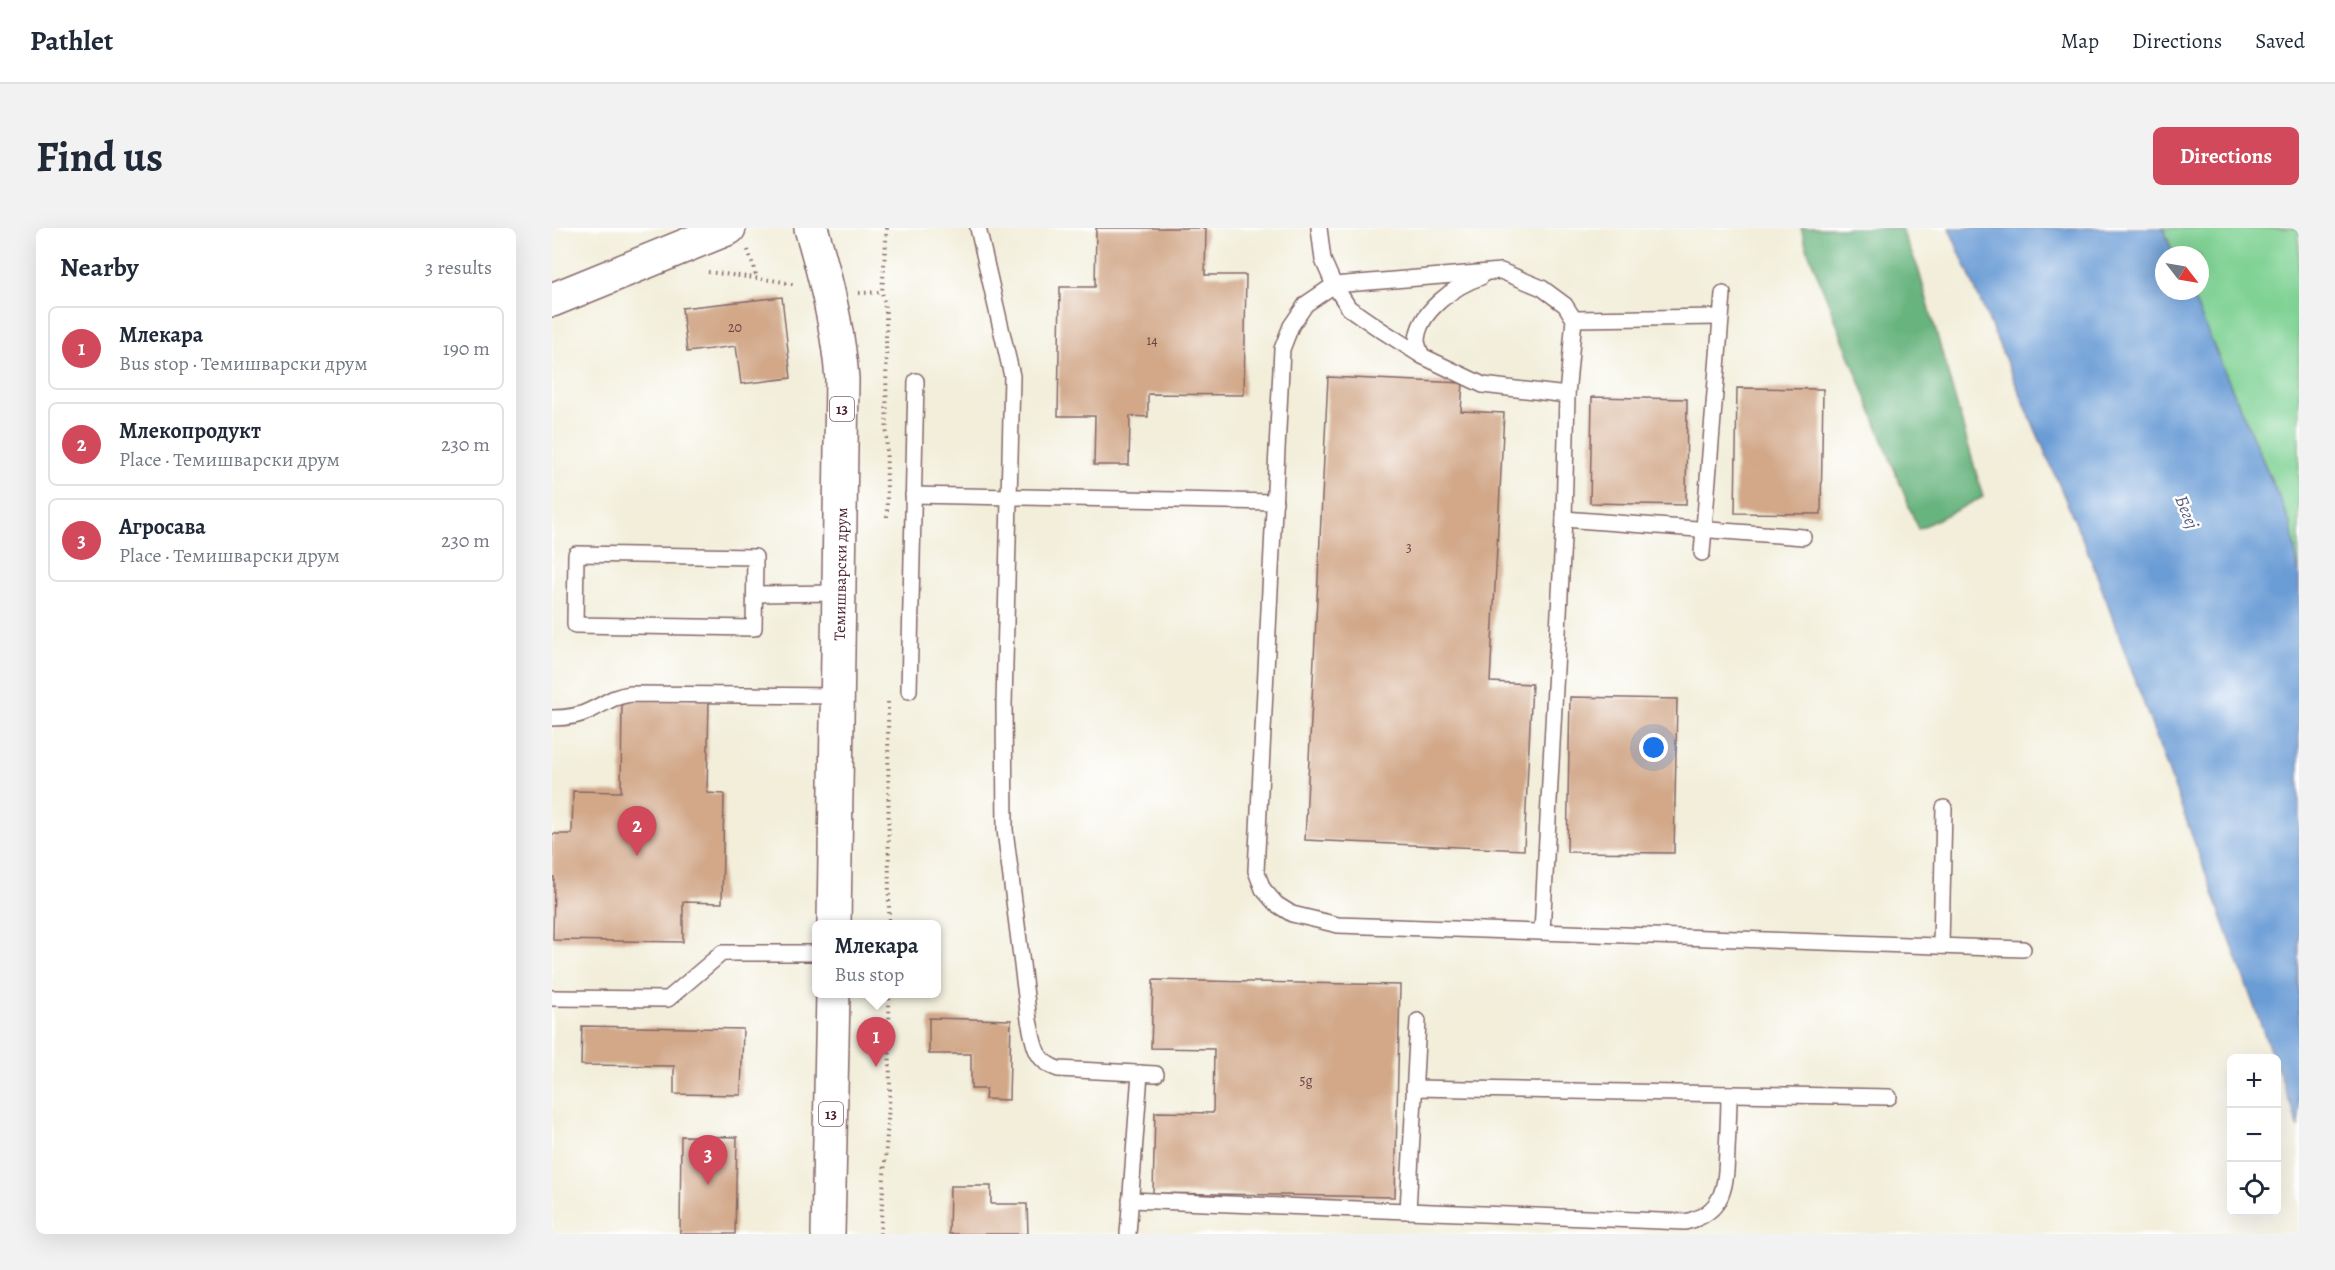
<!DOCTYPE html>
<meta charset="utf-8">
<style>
:root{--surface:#fff;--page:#f2f2f3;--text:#1f2937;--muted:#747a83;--line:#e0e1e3;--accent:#d1495b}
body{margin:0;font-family:Alegreya,serif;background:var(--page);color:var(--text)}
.controls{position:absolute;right:18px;bottom:18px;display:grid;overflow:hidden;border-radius:9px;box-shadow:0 6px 24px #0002}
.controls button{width:54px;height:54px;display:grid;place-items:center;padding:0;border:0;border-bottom:2px solid var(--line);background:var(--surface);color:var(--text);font:30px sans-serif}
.compass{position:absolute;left:1603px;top:18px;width:54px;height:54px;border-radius:50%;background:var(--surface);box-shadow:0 6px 24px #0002;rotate:121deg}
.you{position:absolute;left:1102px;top:520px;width:21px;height:21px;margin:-15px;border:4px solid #fff;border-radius:50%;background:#1a73e8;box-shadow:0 0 0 9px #1a73e833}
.badge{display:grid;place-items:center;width:39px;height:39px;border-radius:50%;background:var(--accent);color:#fff;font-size:20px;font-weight:700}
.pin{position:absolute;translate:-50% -50px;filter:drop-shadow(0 2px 3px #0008)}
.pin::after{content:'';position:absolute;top:32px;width:21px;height:18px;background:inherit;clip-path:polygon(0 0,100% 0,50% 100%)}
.popup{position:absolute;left:260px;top:692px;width:129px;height:78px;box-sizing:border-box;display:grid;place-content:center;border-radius:9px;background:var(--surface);filter:drop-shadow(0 2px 4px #0005);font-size:20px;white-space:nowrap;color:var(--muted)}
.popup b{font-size:22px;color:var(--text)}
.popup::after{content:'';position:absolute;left:50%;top:100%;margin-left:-12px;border:12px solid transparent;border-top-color:var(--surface)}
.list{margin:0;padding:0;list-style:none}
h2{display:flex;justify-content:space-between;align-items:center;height:78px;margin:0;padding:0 24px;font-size:26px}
h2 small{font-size:20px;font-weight:400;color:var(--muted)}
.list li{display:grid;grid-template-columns:39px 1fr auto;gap:18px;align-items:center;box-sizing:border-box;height:84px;margin:0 12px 12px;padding:0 12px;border:2px solid var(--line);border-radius:9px}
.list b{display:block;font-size:22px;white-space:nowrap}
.list p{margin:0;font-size:20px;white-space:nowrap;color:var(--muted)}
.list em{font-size:20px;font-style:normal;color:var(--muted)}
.icon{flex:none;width:33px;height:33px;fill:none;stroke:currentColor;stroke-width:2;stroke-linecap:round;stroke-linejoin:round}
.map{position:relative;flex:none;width:1747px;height:1006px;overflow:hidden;border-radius:9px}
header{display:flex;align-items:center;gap:36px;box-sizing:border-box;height:84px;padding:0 30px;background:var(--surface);border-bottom:2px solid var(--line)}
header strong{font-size:28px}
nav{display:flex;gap:33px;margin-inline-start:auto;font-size:21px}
.intro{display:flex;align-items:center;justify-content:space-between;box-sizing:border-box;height:144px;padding:0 36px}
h1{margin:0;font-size:42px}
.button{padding:15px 27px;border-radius:9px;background:var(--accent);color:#fff;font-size:21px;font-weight:700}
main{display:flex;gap:36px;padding:0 36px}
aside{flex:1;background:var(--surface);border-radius:9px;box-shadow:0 6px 24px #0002}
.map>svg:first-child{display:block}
.green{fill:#80d294;stroke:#657860;stroke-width:1.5}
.forest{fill:#68b47e;stroke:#596a54;stroke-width:1.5}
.water{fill:#6a9cd5;stroke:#5a5e80;stroke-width:1.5}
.building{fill:#d2a889}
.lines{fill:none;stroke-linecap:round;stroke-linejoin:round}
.lane-casing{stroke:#856768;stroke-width:18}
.primary-casing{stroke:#856768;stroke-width:36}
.path{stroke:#856768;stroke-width:4;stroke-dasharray:1.5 4.5;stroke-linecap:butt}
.lane{stroke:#fff;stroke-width:15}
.primary{stroke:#fff;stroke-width:33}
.labels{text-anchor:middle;stroke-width:5;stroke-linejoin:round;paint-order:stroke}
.number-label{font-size:14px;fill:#6c4142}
.shield{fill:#fff;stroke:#80626b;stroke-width:1.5}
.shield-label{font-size:15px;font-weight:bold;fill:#4a1f2b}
.street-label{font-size:16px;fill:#4a1f2b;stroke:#fff}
.water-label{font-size:18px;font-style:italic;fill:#585777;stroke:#fff}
</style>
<header>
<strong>Pathlet</strong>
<nav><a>Map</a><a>Directions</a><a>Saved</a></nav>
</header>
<div class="intro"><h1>Find us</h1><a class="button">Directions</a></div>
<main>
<aside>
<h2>Nearby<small>3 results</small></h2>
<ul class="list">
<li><span class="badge">1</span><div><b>Млекара</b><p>Bus stop · Темишварски друм</p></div><em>190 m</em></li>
<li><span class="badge">2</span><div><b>Млекопродукт</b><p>Place · Темишварски друм</p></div><em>230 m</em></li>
<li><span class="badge">3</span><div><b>Агросава</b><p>Place · Темишварски друм</p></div><em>230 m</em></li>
</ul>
</aside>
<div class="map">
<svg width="1747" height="1006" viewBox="0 0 1747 1006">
<rect width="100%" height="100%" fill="#fff"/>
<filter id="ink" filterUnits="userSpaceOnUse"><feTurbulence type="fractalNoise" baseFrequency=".0167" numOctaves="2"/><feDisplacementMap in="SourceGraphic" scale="12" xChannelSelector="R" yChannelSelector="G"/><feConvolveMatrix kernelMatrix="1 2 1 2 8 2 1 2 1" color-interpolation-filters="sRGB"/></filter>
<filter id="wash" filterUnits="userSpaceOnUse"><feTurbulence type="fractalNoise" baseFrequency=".008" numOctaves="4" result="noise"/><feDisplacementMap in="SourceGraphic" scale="24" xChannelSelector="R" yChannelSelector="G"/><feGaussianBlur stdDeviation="1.35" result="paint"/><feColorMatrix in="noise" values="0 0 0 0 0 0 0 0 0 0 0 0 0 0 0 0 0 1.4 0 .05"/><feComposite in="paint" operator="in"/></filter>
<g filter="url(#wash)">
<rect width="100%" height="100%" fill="#f2eeda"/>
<path class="green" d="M1611,0H1747V347L1739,298L1638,63H1648V27H1622Z"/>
<path class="forest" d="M1249,0H1349L1366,40L1431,269L1366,301L1254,18Z"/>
<path class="water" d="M1397,0H1611L1622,27H1612V63H1638L1739,298L1747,347V900L1725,839L1724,830H1721L1539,331Z"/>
<g id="blocks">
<g class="building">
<path d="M544,0H654L653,47H694L692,167L596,166V189L578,188L577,237H542L543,188H506L508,59H543Z"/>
<path d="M230,69L239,150L189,156L184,118L135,124L130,80Z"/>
<path d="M776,149L911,155L909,183L952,185L938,454L980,456L972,622L753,612Z"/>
<path d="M1185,160L1271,161L1269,286L1183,285Z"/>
<path d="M1040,169L1135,171L1134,277L1038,275Z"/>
<path d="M1018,469L1125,471L1122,625L1015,624Z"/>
<path d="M70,471L157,472L155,565L172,566L170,675L131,674V714L1,712L2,649H0V606H20L21,563L69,564Z"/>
<path d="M601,752L848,757L843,969L601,965L603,884L661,885L662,821L599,820Z"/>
<path d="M377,790L459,792L457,872L433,871L434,861H419V826H377Z"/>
<path d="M30,798L191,801L189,867L122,866V838L29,837Z"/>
<path d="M129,908L185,909L183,1006H128Z"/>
<path d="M398,958H439V976H475L476,1006H397Z"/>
</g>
</g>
</g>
<g filter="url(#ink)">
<use href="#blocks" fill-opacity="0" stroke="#856768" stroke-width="1.5"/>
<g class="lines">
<g class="lane-casing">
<g id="lane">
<path d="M426,0L460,148L452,476L453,602L477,792C482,815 482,833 506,841L604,846"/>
<path d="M767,0L771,32L782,57L797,80L826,100L870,128L931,157L1015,167"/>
<path d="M1022,91L1169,89"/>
<path d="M870,128C868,124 866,118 865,114C865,84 904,57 929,49"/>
<path d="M361,267L723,274"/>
<path d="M1012,291L1251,309"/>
<path d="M1150,325L1171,66"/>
<path d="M24,326L203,329L202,400L23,397Z"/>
<path d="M203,366L288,365"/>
<path d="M357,463L364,153"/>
<path d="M0,490C12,490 28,488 39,482C56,474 59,469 79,466L287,468"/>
<path d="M990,704L1012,291L1015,167L1022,91L1013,77L990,60L949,43L782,57L754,76L739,98L730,121L704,643L711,661L724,676L740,686L786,697L1471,721"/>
<path d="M1389,718L1392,580"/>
<path d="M0,770L116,771L170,725H264"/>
<path d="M862,860L1337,869"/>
<path d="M578,972L1133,994C1173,985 1174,957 1175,922C1176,903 1177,884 1177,866"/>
<path d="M856,983L866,793"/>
<path d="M576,1006L588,845"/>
</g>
</g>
<g class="primary-casing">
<g id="primary">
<path d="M259,0C274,50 286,99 290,151L282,696"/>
<path d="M0,72L177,0"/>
<path d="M276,1006L281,766"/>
</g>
</g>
<g class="path">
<path d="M335,0L330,64L334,85L335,293"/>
<path d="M196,22L205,50"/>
<path d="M156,44L226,53L244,57"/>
<path d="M307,65L330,64"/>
<path d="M336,474L337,696"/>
<path d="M328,1006L338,862L337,766"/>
</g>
<use href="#lane" class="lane"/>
<use href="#primary" class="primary"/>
</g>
</g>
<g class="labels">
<g class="number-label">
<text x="183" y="104">20</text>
<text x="600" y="117">14</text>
<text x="857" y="324">3</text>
<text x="754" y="857">5g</text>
</g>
<g class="shield">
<rect x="278" y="169" width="24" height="24" rx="4.5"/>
<rect x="267" y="874" width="24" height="24" rx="4.5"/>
</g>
<g class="shield-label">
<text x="290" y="186">13</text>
<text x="279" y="891">13</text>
</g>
<g class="street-label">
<text transform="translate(288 346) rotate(-89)" y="6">Темишварски друм</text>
</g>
<g class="water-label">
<text transform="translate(1635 284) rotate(68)" y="6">Бегеј</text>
</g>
</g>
</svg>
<div class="controls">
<button>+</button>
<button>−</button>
<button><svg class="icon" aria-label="locate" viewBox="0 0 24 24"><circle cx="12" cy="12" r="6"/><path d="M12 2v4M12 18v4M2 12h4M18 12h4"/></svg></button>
</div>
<svg class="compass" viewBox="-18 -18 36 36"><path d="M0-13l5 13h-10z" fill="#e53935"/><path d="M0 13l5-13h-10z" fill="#747a83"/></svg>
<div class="you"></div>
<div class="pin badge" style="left:324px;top:839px">1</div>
<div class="popup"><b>Млекара</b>Bus stop</div>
<div class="pin badge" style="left:85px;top:628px">2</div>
<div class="pin badge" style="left:156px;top:957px">3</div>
</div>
</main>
